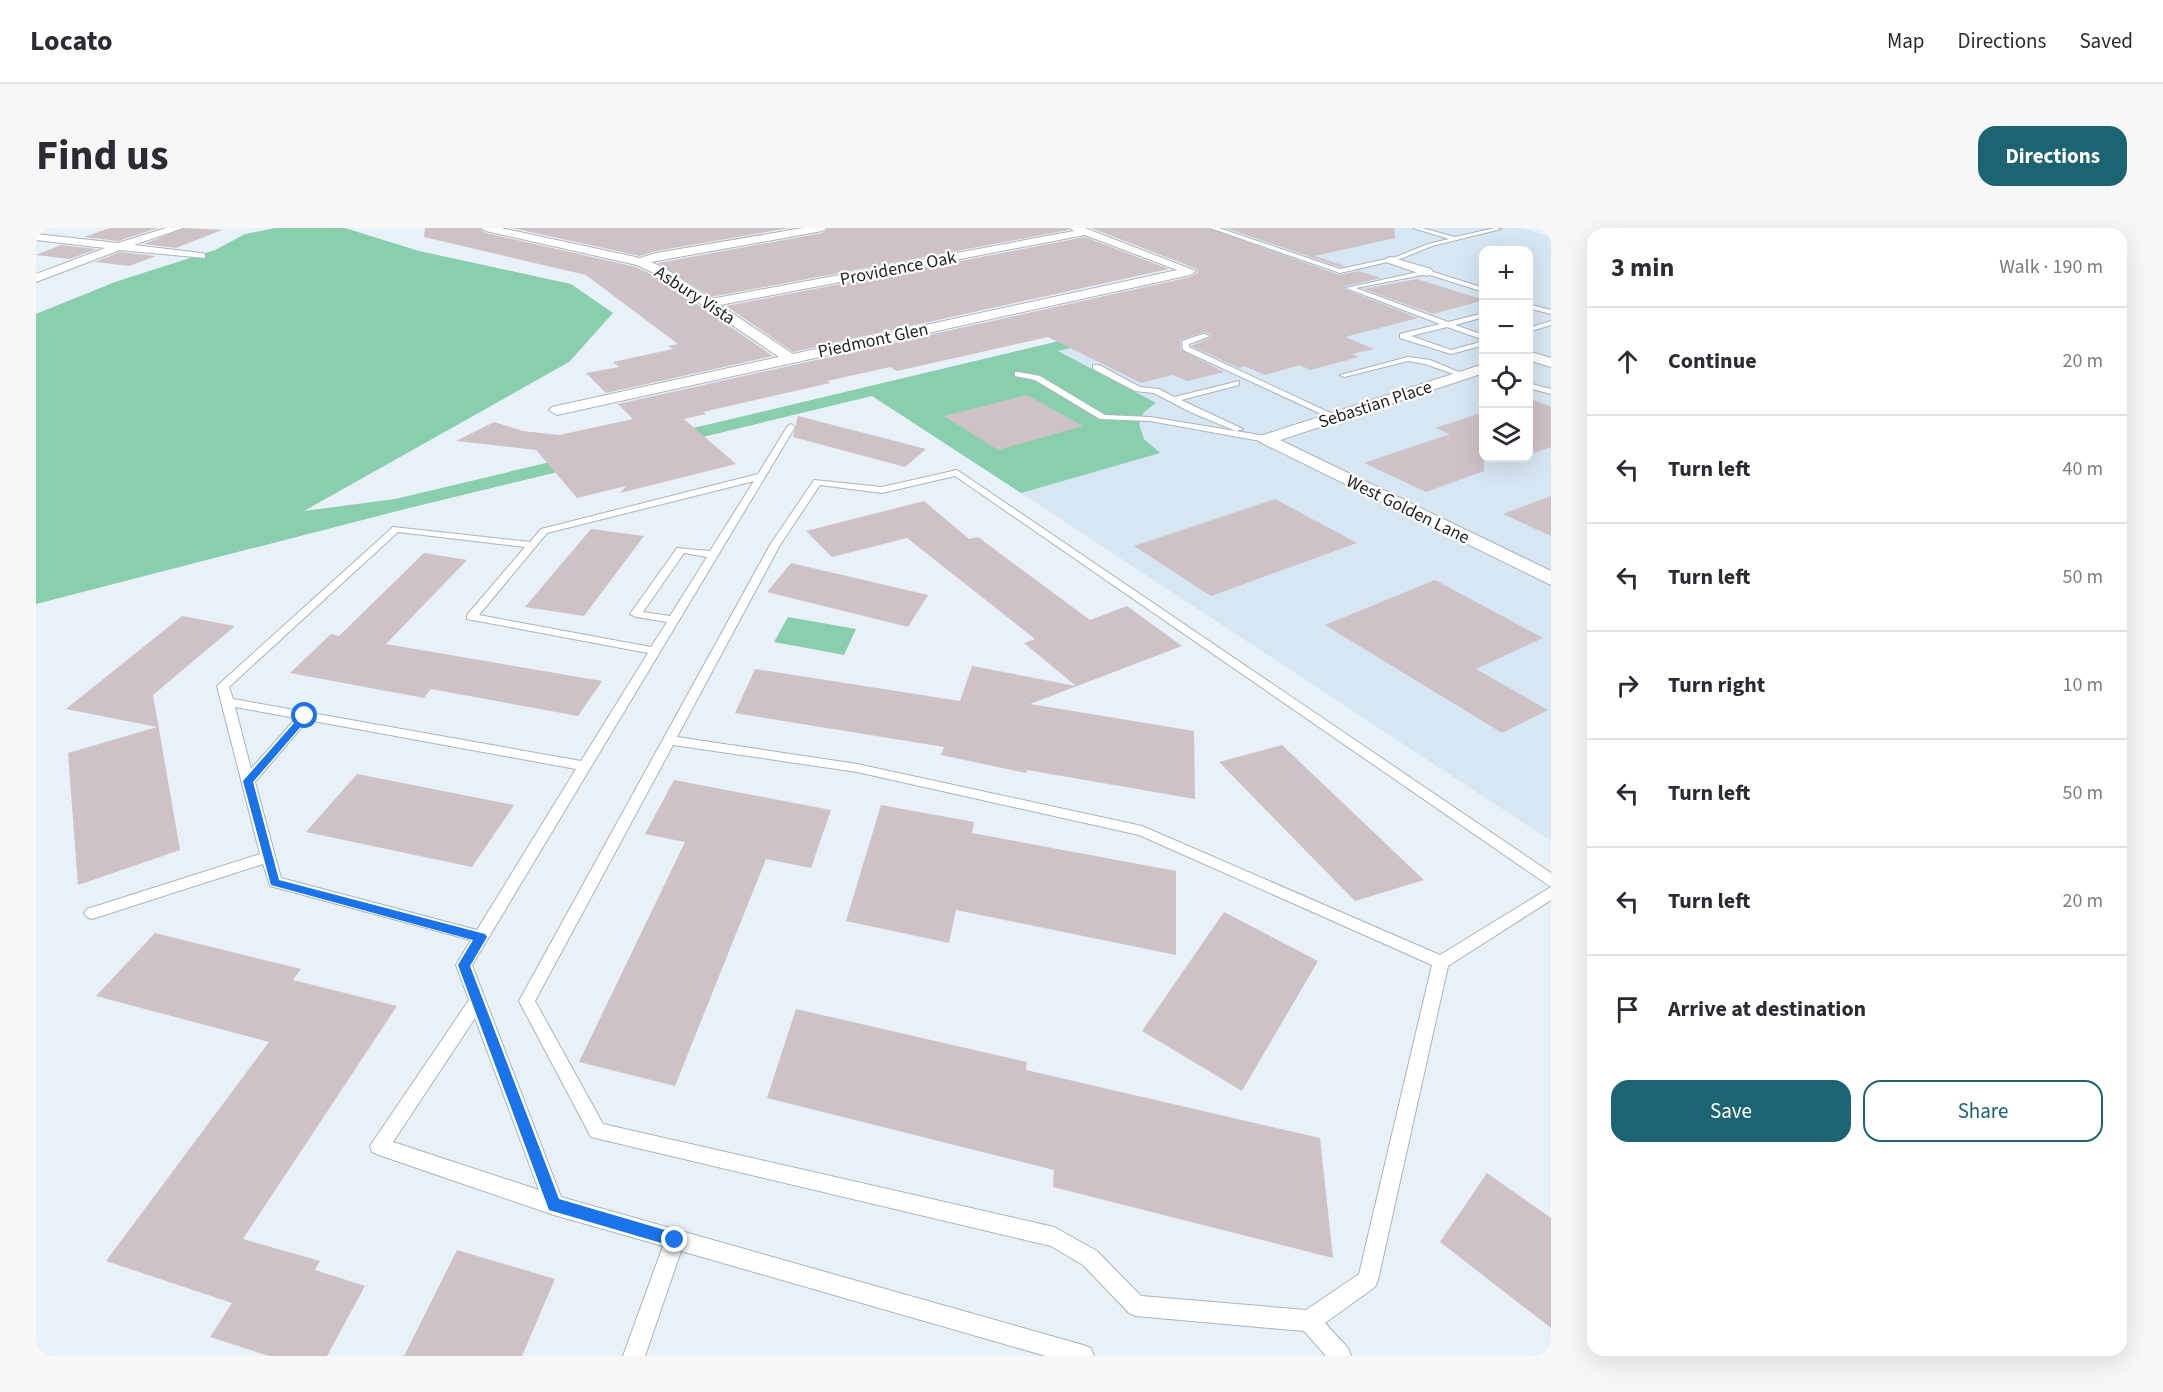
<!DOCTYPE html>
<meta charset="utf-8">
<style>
:root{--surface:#fff;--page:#f7f7f7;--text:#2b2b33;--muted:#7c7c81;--line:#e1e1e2;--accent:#1d6473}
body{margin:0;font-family:"Source Sans 3",sans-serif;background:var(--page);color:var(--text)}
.controls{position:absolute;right:18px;top:18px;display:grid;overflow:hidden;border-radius:12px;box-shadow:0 6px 24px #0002}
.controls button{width:54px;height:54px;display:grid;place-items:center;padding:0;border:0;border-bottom:2px solid var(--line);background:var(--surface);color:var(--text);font:30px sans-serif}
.stop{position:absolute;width:18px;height:18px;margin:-14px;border:4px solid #1a73e8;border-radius:50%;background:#fff}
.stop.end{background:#1a73e8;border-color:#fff;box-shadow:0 2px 6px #0008}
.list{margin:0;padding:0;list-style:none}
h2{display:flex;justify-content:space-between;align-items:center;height:78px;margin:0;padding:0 24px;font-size:26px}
h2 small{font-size:20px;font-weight:400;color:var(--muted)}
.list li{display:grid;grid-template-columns:39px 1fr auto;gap:18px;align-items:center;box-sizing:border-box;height:108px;padding:0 24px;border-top:2px solid var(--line)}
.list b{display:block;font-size:22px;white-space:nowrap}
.list em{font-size:20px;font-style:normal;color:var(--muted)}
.actions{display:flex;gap:12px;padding:18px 24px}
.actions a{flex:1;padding:14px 0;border:2px solid var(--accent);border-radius:18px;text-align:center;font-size:21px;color:var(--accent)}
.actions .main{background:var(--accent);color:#fff}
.icon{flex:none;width:33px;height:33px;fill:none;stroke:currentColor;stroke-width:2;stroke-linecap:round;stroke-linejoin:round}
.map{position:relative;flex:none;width:1515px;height:1128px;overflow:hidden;border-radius:18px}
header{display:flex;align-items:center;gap:36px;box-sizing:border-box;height:84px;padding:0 30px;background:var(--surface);border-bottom:2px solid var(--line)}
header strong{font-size:28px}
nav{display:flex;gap:33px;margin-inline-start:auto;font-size:21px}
.intro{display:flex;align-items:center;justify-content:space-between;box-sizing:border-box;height:144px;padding:0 36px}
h1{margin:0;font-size:42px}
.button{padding:15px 27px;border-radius:18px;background:var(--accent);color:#fff;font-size:21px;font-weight:700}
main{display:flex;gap:36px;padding:0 36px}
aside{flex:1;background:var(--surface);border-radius:18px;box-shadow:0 6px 24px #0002}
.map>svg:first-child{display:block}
.built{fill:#d6e6f2;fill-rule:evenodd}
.green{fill:#89cead}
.building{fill:#cec2c6}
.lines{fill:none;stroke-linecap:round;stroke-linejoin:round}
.service-casing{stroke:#abb4bb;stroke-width:2}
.minor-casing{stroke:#abb4bb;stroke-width:2}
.service{fill:#fff;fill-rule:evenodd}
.minor{fill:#fff;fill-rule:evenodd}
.route{fill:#1a73e8}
.labels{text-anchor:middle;stroke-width:4.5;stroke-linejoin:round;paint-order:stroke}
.far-street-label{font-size:18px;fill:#1f2225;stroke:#fff}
</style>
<header>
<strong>Locato</strong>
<nav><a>Map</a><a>Directions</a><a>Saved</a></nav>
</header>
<div class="intro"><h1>Find us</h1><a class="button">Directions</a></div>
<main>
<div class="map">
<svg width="1515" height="1128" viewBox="0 0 1515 1128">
<rect width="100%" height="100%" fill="#e8f1f8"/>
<path class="built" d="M1135,0H1484L1509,7L1515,5V613L836,167L1309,54ZM1448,22H1492V230H1448Z"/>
<g class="green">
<path d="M239,0H309L383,23L535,56L577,85L533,134L268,283L359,271L1191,73L1207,79L1022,123L1120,175L1108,184L1103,196L1108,211L1124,225L985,265L836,168L369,281L0,376V86L79,54L179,22L209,6Z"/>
<path d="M752,389L820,401L808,427L738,414Z"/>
</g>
<g class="building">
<path d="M74,0H122L82,13L48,9Z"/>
<path d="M149,0L186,2L140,20L108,16Z"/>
<path d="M389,0H443L450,5L600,39L621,49L737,128L570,165L550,145L583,139L577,134L637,121L632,118L642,116L550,47L388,9Z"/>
<path d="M476,0H754L620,23L604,28Z"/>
<path d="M793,0H1032L1033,2L675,69L622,35L786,5Z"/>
<path d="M1055,0H1172L1303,47L1323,43L1345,50L1310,58L1308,61L1382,90L1309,109L1338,121L1316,126L1323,129L1274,142L1264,137L1229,147L1208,138L1203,140L1155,118L1176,109L1175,106L1168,104L1144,112L1145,122L1188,144L1151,153L1137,147L1105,155L1012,109L861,143L854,139L791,153L794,155L667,184L670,186L648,191L700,236L584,265L590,258L541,270L500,222L420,213L458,194L487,203L523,207L597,191L582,176L1154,49L1162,44L1161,41Z"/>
<path d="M1190,0H1358L1359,10L1279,28L1309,38L1304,39Z"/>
<path d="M1049,9L1133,41L757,124L690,78Z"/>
<path d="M25,17L60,21L34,31L0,27Z"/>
<path d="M84,24L120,28L93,38L59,34Z"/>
<path d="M1381,51L1448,72L1397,86L1328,61Z"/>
<path d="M991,167L1047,198L962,222L908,188Z"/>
<path d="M1492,170L1515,179V219L1492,227Z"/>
<path d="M1448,184V243L1390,264L1328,235L1414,206L1399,200Z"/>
<path d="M762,188L890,221L869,239L757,209Z"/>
<path d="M1515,268V308L1467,286Z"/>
<path d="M1239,271L1321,315L1175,368L1098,318Z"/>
<path d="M888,273L933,311L942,309L1054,392L1091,378L1146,418L994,476L1158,503L1159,571L991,542L990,545L905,527L908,519L699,485L719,441L924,473L936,438L1040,458L988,415L999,411L871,310L796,329L770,303Z"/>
<path d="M555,301L608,308L548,388L489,379Z"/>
<path d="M388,325L431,332L350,416L566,453L542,488L395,461L388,470L254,445L295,406L303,408Z"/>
<path d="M755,335L892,367L872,399L731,364Z"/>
<path d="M1399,352L1507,410L1440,441L1512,482L1466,505L1289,397Z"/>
<path d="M146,388L199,398L117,467L144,622L42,657L32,525L121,499L30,481Z"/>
<path d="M1246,517L1388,652L1319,673L1183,534Z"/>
<path d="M321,546L478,577L436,639L270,604Z"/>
<path d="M638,552L795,582L775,640L730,631L639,858L543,834L649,614L609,606Z"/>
<path d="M845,577L938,594L936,605L1140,643V727L920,682L913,715L810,693Z"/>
<path d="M1188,684L1282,733L1206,863L1106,803Z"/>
<path d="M119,705L265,741L257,752L361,778L207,1011L284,1033L279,1042L329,1058L291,1128H233L174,1109L196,1075L70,1033L233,814L60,768Z"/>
<path d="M760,781L991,834L990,842L1284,910L1297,1030L1017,959L1018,942L731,870Z"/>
<path d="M1451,945L1515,990V1100L1404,1014Z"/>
<path d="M421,1022L519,1051L486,1128H368Z"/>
</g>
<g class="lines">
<g class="service-casing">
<g id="service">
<path d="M1174,0H1183L1304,41L1360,29L1392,16L1413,11L1377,0H1386L1419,9L1459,0L1465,1L1396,18L1364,31L1304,45Z"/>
<path d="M1391,42L1448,60V64L1391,46L1320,60L1412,94L1448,85V89L1419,97L1448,107V112L1411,99L1375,108L1415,122L1448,113V117L1415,126L1364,110V106L1404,96L1310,60Z"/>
<path d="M1492,76L1515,82V86L1492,80Z"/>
<path d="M1515,93V97L1492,104V100Z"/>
<path d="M1167,106L1174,108L1153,116V119L1303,189L1296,191L1147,122L1146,113Z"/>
<path d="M1372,129L1394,132L1430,147L1426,149L1389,136L1372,133L1308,149L1304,147Z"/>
<path d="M1057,137H1063L1104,159L1123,161L1138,169L1203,153V157L1145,172L1207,201L1200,203L1154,184L1118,165L1099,163L1057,141Z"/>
<path d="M982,144L1004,148L1069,187L1114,189L1230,208L1234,211L1230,214L1114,193L1064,191L999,152L979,148V144Z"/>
<path d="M1492,155L1515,161V166L1492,160Z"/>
<path d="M755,196L759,199L436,737L525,969L1047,1117L1055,1120L1058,1128H1010L645,1023L609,1128H587L627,1018L518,987L343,927L336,924L334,918L433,772L420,737L435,712L234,658L227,636L56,691L51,689L48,685L51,681L224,626L181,458L357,299L494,314L505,301L722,246L751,199ZM718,253L674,323L641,320L594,386L600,389L631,394L615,419L443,387L511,305ZM362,304L489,319L431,387V391L612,425L545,533L197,471L193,459ZM648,325L671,329L634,388L607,384ZM199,479L260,490L215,541ZM272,492L540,541L441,702L245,650L219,554ZM439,790L503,962L357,914Z"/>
<path d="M921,242L1515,645V659L919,248L846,265L784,257L744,317L641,509L821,536L1106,598L1404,727L1515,659V672L1412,738L1342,1052L1339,1059L1289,1095L1312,1120L1315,1128H1290L1268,1103L1100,1088L1093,1085L1047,1037L1015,1018L555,909L483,773L734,317L778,252L846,259ZM637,517L821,544L1103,607L1396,737L1323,1046L1270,1082L1105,1068L1061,1023L1018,999L567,896L499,773Z"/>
</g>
</g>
<g class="minor-casing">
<g id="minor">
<path d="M130,0H147L98,17L165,25L169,26V30L84,22L0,54V46L69,20L0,12V6L82,15Z"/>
<path d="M445,0H465L604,30L620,25L767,0H791L786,3L615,34L630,41L675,71L1038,3L1034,0H1049L1160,43L1154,47L521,187L513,182L516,179L743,129L622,47L601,37L450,3ZM1049,7L1141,42L757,126L684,77Z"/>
<path d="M1354,29L1395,41L1397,44L1391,48L1350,34L1348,32Z"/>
<path d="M1492,123L1515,130V139L1492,132Z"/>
<path d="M1448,136V145L1244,212L1515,343V357L1224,214L1222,211L1224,208Z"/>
</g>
</g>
<use href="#service" class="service"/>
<use href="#minor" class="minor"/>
</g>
<path class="route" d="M266,486L274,488L217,554L243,652L449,706L451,709L434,738L523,971L639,1005L644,1007L646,1012L644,1017L639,1019L513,982L422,737L437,712L235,657L207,553Z"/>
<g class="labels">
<g class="far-street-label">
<text transform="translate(862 40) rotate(-11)" y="6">Providence Oak</text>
<text transform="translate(659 67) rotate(33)" y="6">Asbury Vista</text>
<text transform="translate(837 112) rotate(-12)" y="6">Piedmont Glen</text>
<text transform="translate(1339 176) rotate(-18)" y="6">Sebastian Place</text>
<text transform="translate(1372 281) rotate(26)" y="6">West Golden Lane</text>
</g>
</g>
</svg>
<div class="controls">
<button>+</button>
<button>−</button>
<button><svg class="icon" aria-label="locate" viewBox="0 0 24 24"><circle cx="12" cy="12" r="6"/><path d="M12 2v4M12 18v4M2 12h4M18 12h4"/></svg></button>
<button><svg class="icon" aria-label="layers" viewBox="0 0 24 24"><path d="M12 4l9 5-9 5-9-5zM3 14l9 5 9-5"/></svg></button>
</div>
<div class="stop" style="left:269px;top:488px"></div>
<div class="stop end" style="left:639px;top:1012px"></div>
</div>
<aside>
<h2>3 min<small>Walk · 190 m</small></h2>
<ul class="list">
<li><svg class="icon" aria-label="ahead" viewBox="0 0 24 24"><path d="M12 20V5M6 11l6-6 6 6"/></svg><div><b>Continue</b></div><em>20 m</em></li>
<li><svg class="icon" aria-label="left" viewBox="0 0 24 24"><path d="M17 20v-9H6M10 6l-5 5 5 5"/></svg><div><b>Turn left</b></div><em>40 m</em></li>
<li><svg class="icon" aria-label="left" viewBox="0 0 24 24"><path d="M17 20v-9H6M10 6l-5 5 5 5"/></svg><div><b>Turn left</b></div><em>50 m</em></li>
<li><svg class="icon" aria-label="right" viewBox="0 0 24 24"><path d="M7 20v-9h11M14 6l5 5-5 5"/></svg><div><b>Turn right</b></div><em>10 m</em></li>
<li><svg class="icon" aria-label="left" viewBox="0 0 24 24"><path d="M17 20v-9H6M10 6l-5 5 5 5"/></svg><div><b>Turn left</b></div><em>50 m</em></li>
<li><svg class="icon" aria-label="left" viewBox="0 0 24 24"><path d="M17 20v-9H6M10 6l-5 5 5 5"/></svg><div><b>Turn left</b></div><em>20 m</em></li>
<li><svg class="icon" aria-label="arrive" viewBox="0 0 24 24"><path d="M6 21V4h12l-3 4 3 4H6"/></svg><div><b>Arrive at destination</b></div></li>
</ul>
<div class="actions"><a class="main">Save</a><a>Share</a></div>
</aside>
</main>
